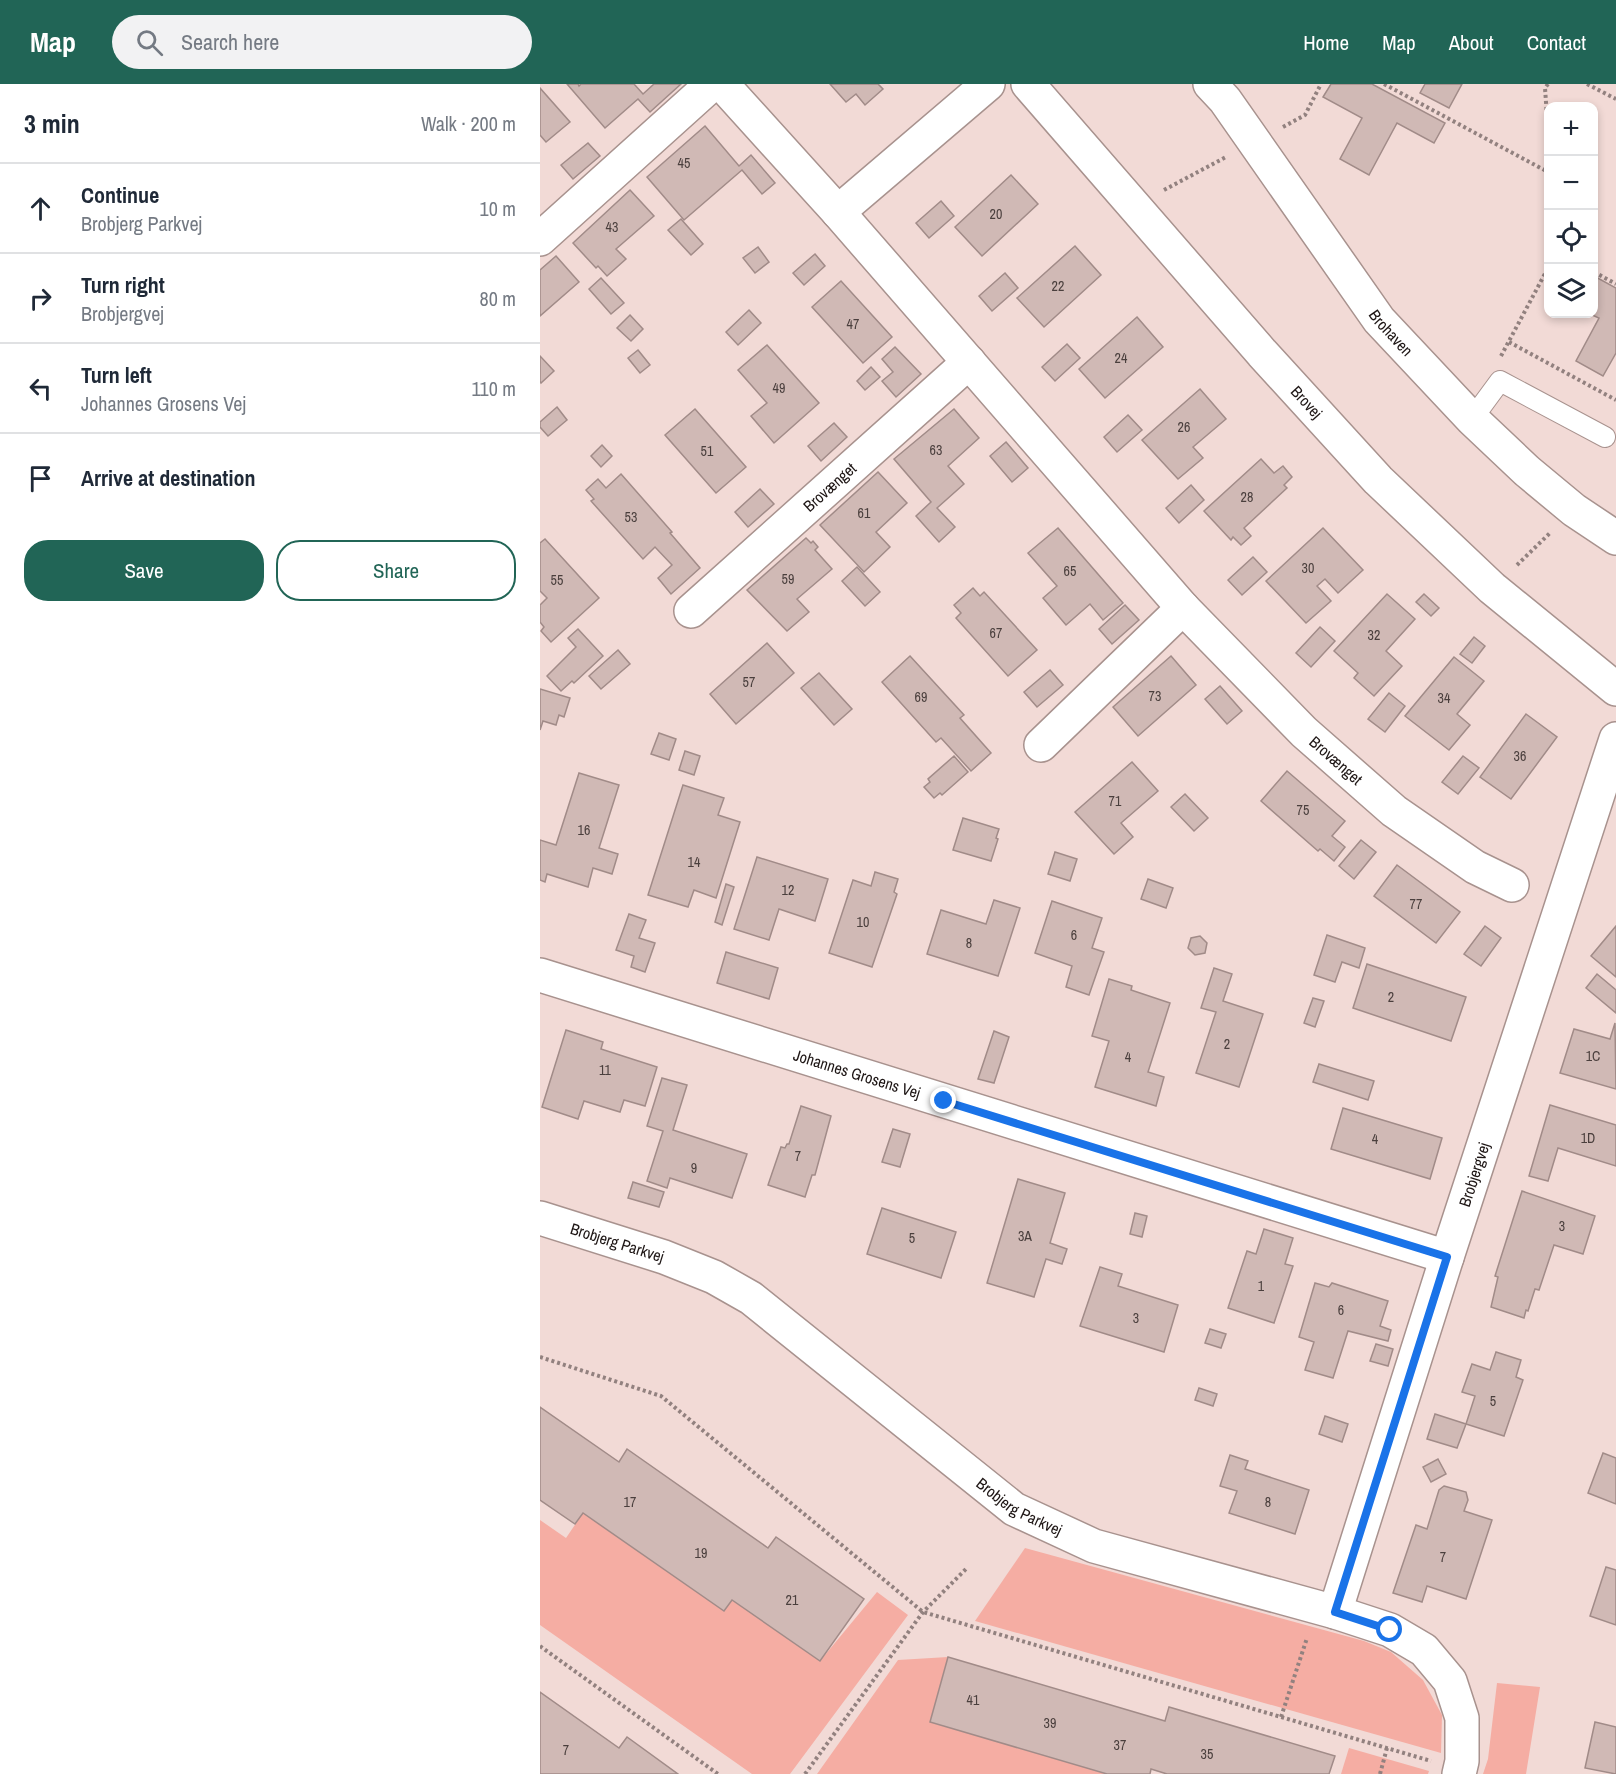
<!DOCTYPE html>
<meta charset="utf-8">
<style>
:root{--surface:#fff;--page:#f2f2f3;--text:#1f2937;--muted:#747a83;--line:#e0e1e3;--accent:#216556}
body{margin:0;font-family:"Archivo Narrow",sans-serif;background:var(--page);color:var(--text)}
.controls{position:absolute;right:18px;top:18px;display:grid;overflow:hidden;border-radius:12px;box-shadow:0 3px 9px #0003}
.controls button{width:54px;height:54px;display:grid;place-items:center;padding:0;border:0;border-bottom:2px solid var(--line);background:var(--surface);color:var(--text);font:30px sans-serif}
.stop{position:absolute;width:18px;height:18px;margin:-14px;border:4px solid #1a73e8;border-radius:50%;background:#fff}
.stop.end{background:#1a73e8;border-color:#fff;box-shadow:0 2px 6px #0008}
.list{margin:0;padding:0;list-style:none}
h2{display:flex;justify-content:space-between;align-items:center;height:78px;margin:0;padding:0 24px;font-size:26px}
h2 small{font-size:20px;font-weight:400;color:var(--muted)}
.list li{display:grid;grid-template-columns:39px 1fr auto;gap:18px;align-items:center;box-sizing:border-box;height:90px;padding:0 24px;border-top:2px solid var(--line)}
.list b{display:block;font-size:22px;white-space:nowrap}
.list p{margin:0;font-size:20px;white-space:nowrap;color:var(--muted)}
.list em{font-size:20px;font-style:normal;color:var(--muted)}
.actions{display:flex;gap:12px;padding:18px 24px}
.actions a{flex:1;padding:14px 0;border:2px solid var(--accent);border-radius:24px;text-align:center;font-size:21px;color:var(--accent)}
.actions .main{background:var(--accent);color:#fff}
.icon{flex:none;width:33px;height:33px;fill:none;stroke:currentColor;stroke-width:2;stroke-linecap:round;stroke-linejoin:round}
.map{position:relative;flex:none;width:1076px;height:1690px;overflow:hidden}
header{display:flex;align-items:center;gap:36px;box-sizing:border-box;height:84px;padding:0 30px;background:var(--accent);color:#fff}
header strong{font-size:28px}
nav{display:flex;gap:33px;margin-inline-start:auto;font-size:21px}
.search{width:420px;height:54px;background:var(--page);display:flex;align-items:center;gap:15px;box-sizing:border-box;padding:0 21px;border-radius:33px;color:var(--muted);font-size:22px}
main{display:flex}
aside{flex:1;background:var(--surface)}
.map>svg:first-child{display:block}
.green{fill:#f5ada3}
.building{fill:#d0b9b5;stroke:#a18b88;stroke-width:1.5}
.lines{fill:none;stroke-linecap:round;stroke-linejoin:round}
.service-casing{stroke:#a8928e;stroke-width:22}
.minor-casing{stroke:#a8928e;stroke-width:36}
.tertiary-casing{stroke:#a8928e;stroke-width:36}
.path{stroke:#92817f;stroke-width:4;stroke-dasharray:3 3;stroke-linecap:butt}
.service{stroke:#fff;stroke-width:20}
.minor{stroke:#fff;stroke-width:33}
.tertiary{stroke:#fff;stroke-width:33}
.route{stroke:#1a73e8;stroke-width:8}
.labels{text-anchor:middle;stroke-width:5;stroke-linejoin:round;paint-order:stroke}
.number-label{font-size:14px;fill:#4a3f3d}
.street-label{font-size:16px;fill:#1e1615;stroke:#fce8e5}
</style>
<header>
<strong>Map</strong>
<div class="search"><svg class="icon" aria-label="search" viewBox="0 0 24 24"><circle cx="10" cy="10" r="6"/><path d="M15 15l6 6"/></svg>Search here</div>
<nav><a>Home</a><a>Map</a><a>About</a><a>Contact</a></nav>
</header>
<main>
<aside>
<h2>3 min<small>Walk · 200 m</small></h2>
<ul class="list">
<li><svg class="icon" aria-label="ahead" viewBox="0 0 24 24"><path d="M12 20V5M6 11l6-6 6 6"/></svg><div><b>Continue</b><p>Brobjerg Parkvej</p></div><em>10 m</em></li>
<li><svg class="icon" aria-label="right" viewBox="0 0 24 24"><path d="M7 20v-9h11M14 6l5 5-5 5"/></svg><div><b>Turn right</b><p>Brobjergvej</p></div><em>80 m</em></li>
<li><svg class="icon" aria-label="left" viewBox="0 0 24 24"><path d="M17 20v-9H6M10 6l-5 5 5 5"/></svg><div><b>Turn left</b><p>Johannes Grosens Vej</p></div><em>110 m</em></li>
<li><svg class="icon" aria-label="arrive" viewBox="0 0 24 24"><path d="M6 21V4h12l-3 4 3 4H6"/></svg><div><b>Arrive at destination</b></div></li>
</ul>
<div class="actions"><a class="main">Save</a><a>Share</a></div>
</aside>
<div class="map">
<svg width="1076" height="1690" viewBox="0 0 1076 1690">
<rect width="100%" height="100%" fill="#f2dad6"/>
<g class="green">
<path d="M43,1429L184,1527L192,1516L280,1577L337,1508L368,1531L250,1690H212L0,1541V1436L26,1454Z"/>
<path d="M485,1464L824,1557L851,1568L883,1596L902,1631L901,1669L435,1537Z"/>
<path d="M408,1573L390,1638L568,1690H277L358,1576Z"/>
<path d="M957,1599L1000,1603L986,1690H943L948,1675Z"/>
<path d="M809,1664L889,1687L888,1690H801Z"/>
</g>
<g class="building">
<path d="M27,0H38L39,2L41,0H94L103,10L114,0H141L110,28L98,15L65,44Z"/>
<path d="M290,0H338L343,5L325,21L316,10L306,18Z"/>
<path d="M791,0H832L905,39L894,59L857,39L829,91L800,75L822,34L783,13Z"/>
<path d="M885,0H922L909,24L880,9Z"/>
<path d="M0,4L30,38L6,58L0,51Z"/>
<path d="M165,42L199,82L211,71L235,99L222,110L202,86L144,136L107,93Z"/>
<path d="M48,59L60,72L33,95L21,81Z"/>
<path d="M471,91L498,120L442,172L415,143Z"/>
<path d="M90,106L114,132L76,165L86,175L67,192L58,182L56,184L33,159Z"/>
<path d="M401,117L414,132L389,154L376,139Z"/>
<path d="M141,135L163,160L151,171L128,146Z"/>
<path d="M535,162L561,191L504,243L477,214Z"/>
<path d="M218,163L229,178L215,189L203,174Z"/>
<path d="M275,170L285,182L264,201L253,189Z"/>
<path d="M16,172L39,198L0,232V186Z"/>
<path d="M465,189L478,204L452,227L439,212Z"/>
<path d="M1054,192L1076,204V269L1063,292L1036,277L1059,234L1050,230H1054Z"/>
<path d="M61,194L84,219L71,230L49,205Z"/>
<path d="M301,197L352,253L323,279L272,223Z"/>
<path d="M209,226L221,239L198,261L186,248Z"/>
<path d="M90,231L103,245L91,257L77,244Z"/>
<path d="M597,233L623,263L565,314L539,285Z"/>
<path d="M527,260L540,274L515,297L502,283Z"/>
<path d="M227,261L279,319L234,359L211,332L227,319L198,286Z"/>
<path d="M355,263L381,290L356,313L342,297L353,288L342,275Z"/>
<path d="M98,266L110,281L100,289L88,274Z"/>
<path d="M0,272L14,287L1,299L0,297Z"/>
<path d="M331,283L340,293L325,306L317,297Z"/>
<path d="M660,305L686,335L653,363L663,374L638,395L602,356Z"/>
<path d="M17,323L27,336L8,352L0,343V338Z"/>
<path d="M155,325L206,383L176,409L125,351Z"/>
<path d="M414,325L439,354L408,382L424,400L397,424L415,443L399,458L376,432L391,418L354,375Z"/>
<path d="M588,331L602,346L577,368L564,353Z"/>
<path d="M294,339L307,353L281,377L268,362Z"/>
<path d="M466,358L488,384L472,398L450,372Z"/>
<path d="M62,361L72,372L61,383L51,372Z"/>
<path d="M721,375L734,389L743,382L752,393L744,401L747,404L704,444L711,452L701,461L693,453L691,456L664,427Z"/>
<path d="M338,388L367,419L336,448L350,463L324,488L280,441Z"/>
<path d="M81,390L132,448L130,449L160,484L131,510L118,494L132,481L115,463L103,475L51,417L54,415L46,406L58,395L66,404Z"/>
<path d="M651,401L664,416L639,439L626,424Z"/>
<path d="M220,405L234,420L208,443L195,428Z"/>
<path d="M518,444L583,519L563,536L550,520L526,541L503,514L517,502L488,469Z"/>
<path d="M783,444L823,486L798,509L785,495L777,502L791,517L766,539L726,497Z"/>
<path d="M266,454L271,459L273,457L278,463L275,466L292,485L257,515L269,528L247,547L207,506Z"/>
<path d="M5,455L59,514L11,558L1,547L4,543L0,538V521L7,514L0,507V459Z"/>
<path d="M713,473L727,488L702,511L688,496Z"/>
<path d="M317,483L340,508L325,522L302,497Z"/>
<path d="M433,504L440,512L444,508L497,566L468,592L416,534L421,529L414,521Z"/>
<path d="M847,510L875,535L846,567L862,582L834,612L814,594L818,589L794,567Z"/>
<path d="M884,510L899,524L891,532L876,518Z"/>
<path d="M585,521L599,536L572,560L559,545Z"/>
<path d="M780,543L795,557L771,583L756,569Z"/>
<path d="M38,545L63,572L34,599L32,597L21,607L7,592L36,563L28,554Z"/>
<path d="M934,553L945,562L932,579L920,570Z"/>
<path d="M227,559L254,589L196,640L170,610Z"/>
<path d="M78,566L90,580L61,605L49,592Z"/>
<path d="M370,572L424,631L420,634L451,669L431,687L401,654L396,658L342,598Z"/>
<path d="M631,572L656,601L598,652L573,623Z"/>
<path d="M914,573L944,597L917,630L930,641L909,666L865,632Z"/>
<path d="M510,586L523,601L497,623L484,608Z"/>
<path d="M279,589L312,625L294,641L261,604Z"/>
<path d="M680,602L702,627L687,640L665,615Z"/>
<path d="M0,605L30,614L24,633L19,631L16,641L3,637L0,646Z"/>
<path d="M849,609L865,622L845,648L828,635Z"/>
<path d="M986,630L1017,653L971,715L940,693Z"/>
<path d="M119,649L136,655L129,676L111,670Z"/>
<path d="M145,667L160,672L154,691L139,686Z"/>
<path d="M414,672L428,688L402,711L400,709L394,714L384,703L390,698L388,695Z"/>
<path d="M923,672L939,684L918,710L902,698Z"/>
<path d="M592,678L618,707L581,739L593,753L574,770L535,728Z"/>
<path d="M747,687L805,737L792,752L805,763L794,777L780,765L778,767L721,717Z"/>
<path d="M39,689L79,701L59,764L78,770L72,790L53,784L48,803L7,790L5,798L0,796V756L16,761Z"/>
<path d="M143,701L184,714L178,731L200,738L176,814L154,806L148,823L108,811Z"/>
<path d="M645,710L668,734L654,747L631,723Z"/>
<path d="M423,734L459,745L456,754L458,755L451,777L413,766Z"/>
<path d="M821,756L836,768L814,795L799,782Z"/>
<path d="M515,768L537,775L530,797L508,790Z"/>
<path d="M217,773L288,795L275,837L239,825L229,856L194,845Z"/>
<path d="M857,781L920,828L896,859L834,812Z"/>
<path d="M335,788L358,795L354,808L357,810L332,883L289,869L313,796L331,802Z"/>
<path d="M608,795L633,804L626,824L601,815Z"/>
<path d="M186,800L194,803L182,841L175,838Z"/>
<path d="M454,816L480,824L458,892L387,870L401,826L446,840Z"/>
<path d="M512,817L562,834L552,864L564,868L549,911L526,903L532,882L495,869Z"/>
<path d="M89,830L106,836L99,854L115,859L105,888L91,883L94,872L76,866Z"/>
<path d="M945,842L961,854L941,882L924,870Z"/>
<path d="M1076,842V893L1051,872Z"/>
<path d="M787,851L825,864L819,884L802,878L795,898L774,891Z"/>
<path d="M660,852L667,859L665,869L655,871L648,864L651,854Z"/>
<path d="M186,868L238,884L229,915L177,899Z"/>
<path d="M827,880L926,913L911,957L813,924Z"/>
<path d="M674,884L692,890L683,917L723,930L699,1003L656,989L676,928L661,924Z"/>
<path d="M1057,890L1076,906V929L1046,904Z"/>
<path d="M569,895L592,902L591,906L630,919L608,988L624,993L616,1022L555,1003L569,957L552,952Z"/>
<path d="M773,914L784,917L775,943L764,939Z"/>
<path d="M1075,939L1076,1005L1020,989L1034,945L1070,955Z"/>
<path d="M26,946L63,958L61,965L117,983L105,1022L84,1016L80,1028L44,1017L38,1035L2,1023Z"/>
<path d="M454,947L469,953L454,999L438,995Z"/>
<path d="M779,980L834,997L828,1016L773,998Z"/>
<path d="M122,994L147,1001L133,1046L207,1070L192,1114L130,1094L127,1104L107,1097L123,1047L107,1042Z"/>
<path d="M1010,1021L1076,1041V1082L1018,1064L1008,1097L989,1092Z"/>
<path d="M261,1022L291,1032L275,1091H272L265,1113L228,1101L241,1063L245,1064L247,1060H249Z"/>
<path d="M803,1024L902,1054L890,1095L791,1065Z"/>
<path d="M353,1045L370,1050L360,1083L342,1078Z"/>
<path d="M478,1095L525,1109L510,1159L527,1165L522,1180L506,1175L494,1213L447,1199Z"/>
<path d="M93,1098L124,1108L119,1123L88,1114Z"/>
<path d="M982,1107L1055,1132L1043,1170L1014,1161L999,1206L995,1205L988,1227L986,1226L984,1234L951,1223L958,1193L955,1192Z"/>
<path d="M342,1124L416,1148L401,1194L327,1170Z"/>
<path d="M595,1129L607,1132L602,1153L590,1150Z"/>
<path d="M724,1145L753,1154L745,1180L753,1182L734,1239L688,1224L707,1167L716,1170Z"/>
<path d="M560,1183L582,1190L578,1202L638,1221L624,1268L540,1242Z"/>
<path d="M775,1199L789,1203L792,1199L848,1217L840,1242L851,1246L848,1257L808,1247L793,1294L765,1286L774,1258L759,1253Z"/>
<path d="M670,1245L686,1250L681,1264L665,1259Z"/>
<path d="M836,1260L853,1265L848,1282L830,1277Z"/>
<path d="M956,1268L981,1276L976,1293L983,1296L964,1352L926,1340L935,1312L922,1308L932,1280L950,1286Z"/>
<path d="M659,1304L677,1310L673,1322L655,1316Z"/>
<path d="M0,1323L79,1378L87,1365L228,1464L236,1453L324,1515L280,1577L192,1516L184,1527L43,1429L35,1440L0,1416Z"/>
<path d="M895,1330L926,1340L917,1364L887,1355Z"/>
<path d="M785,1332L808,1340L802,1358L779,1350Z"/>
<path d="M1063,1369L1076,1374V1420L1048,1409Z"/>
<path d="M690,1371L708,1377L705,1385L769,1406L755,1450L689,1429L697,1407L680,1402Z"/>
<path d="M898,1375L906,1390L891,1398L883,1383Z"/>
<path d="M904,1402L926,1408L928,1416L924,1427L952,1436L926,1515L887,1502L882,1518L853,1509L876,1441L887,1445L899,1406Z"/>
<path d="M1066,1483L1076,1486V1541L1050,1532Z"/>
<path d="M408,1573L625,1637L629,1623L795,1672L789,1690H627L611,1685L610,1690H567L390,1638Z"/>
<path d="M0,1608L79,1664L87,1653L138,1690H0Z"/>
<path d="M1055,1638L1076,1643V1690L1045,1684Z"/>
</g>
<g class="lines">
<g class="service-casing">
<path id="service" d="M932,335L960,297L1065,353"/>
</g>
<g class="minor-casing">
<g id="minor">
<path id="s1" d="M182,0L298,128L643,524L764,648L854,727L935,783L972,801"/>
<path id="s2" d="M670,0L685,16L839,236L932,335L987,387L1034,426L1076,454"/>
<path d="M298,128L448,0"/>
<path d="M0,155L172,0"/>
<path id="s3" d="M151,527L429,278"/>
<path d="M501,661L643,524"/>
<path id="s4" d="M0,891L907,1173"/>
<path id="s5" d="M0,1134L124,1173L174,1193L211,1214L474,1425L554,1462L795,1528L850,1546L884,1566L910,1597L922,1634V1677L919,1690"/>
<path id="s6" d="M795,1528L907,1173L1076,655"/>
</g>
</g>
<g class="tertiary-casing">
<g id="tertiary">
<path id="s7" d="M488,0L722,269L838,396L952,504L1076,605"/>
</g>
</g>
<g class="path">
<path d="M844,0L1008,88"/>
<path d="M1008,0L1005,4L1008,47"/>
<path d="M1047,0L1076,15"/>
<path d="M743,43L765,31L781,0"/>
<path d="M624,106L686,73"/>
<path d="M1054,188L1076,200"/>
<path d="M969,258L1076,316"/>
<path d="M961,272L1008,184"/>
<path d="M977,481L1010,449"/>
<path d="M0,1273L121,1312L383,1528L891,1677"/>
<path d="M0,1562L178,1690"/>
<path d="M741,1633L767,1554"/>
<path d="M265,1690L383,1528L427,1484"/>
<path d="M840,1690L847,1664"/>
</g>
<use href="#service" class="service"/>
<use href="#minor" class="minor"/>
<use href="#tertiary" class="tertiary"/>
</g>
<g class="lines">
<path class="route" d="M404,1017L907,1173L795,1528L850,1546"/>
</g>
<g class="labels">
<g class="number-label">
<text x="144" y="84">45</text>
<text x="456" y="135">20</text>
<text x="72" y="148">43</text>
<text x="518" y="207">22</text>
<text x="313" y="245">47</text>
<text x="581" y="279">24</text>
<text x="239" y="309">49</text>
<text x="644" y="348">26</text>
<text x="396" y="371">63</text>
<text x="167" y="372">51</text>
<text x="707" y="418">28</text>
<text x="324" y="434">61</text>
<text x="91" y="438">53</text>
<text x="768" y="489">30</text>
<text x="530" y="492">65</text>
<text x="248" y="500">59</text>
<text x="17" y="501">55</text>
<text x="456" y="554">67</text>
<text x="834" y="556">32</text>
<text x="209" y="603">57</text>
<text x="615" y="617">73</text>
<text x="381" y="618">69</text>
<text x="904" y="619">34</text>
<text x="980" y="677">36</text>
<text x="575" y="722">71</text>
<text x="763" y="731">75</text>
<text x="44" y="751">16</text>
<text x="154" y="783">14</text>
<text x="248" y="811">12</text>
<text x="876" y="825">77</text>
<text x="323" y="843">10</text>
<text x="534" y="856">6</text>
<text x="429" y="864">8</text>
<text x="851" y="918">2</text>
<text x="687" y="965">2</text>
<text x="1053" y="977">1C</text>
<text x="588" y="978">4</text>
<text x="65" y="991">11</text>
<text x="1048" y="1059">1D</text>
<text x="835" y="1060">4</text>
<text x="258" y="1077">7</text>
<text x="154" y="1089">9</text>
<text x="1022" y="1147">3</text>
<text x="485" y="1157">3A</text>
<text x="372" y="1159">5</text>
<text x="721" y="1207">1</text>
<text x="801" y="1231">6</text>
<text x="596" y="1239">3</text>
<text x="953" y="1322">5</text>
<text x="90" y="1423">17</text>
<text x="728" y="1423">8</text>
<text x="161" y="1474">19</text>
<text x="903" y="1478">7</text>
<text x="252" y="1521">21</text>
<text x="433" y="1621">41</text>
<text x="510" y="1644">39</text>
<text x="580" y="1666">37</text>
<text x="26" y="1671">7</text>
<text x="667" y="1675">35</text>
</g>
<g class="street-label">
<text dy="6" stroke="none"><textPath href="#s2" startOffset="308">Brohaven</textPath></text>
<text dy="6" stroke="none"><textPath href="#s7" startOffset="423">Brovej</textPath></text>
<text dy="6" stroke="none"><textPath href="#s3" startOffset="186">Brovænget</textPath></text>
<text dy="6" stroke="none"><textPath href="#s1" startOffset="914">Brovænget</textPath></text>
<text dy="6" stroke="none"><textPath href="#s4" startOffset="332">Johannes Grosens Vej</textPath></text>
<text dy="6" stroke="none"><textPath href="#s6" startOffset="459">Brobjergvej</textPath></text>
<text dy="6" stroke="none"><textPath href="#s5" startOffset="81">Brobjerg Parkvej</textPath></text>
<text dy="6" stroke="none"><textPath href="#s5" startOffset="567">Brobjerg Parkvej</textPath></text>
</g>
</g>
</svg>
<div class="controls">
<button>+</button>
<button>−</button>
<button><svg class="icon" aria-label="locate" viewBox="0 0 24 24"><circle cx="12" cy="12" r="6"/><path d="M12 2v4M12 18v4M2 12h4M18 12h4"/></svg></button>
<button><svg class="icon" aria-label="layers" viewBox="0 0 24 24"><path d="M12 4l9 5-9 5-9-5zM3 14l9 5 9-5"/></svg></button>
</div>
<div class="stop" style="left:850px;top:1546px"></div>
<div class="stop end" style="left:404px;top:1017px"></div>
</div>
</main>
